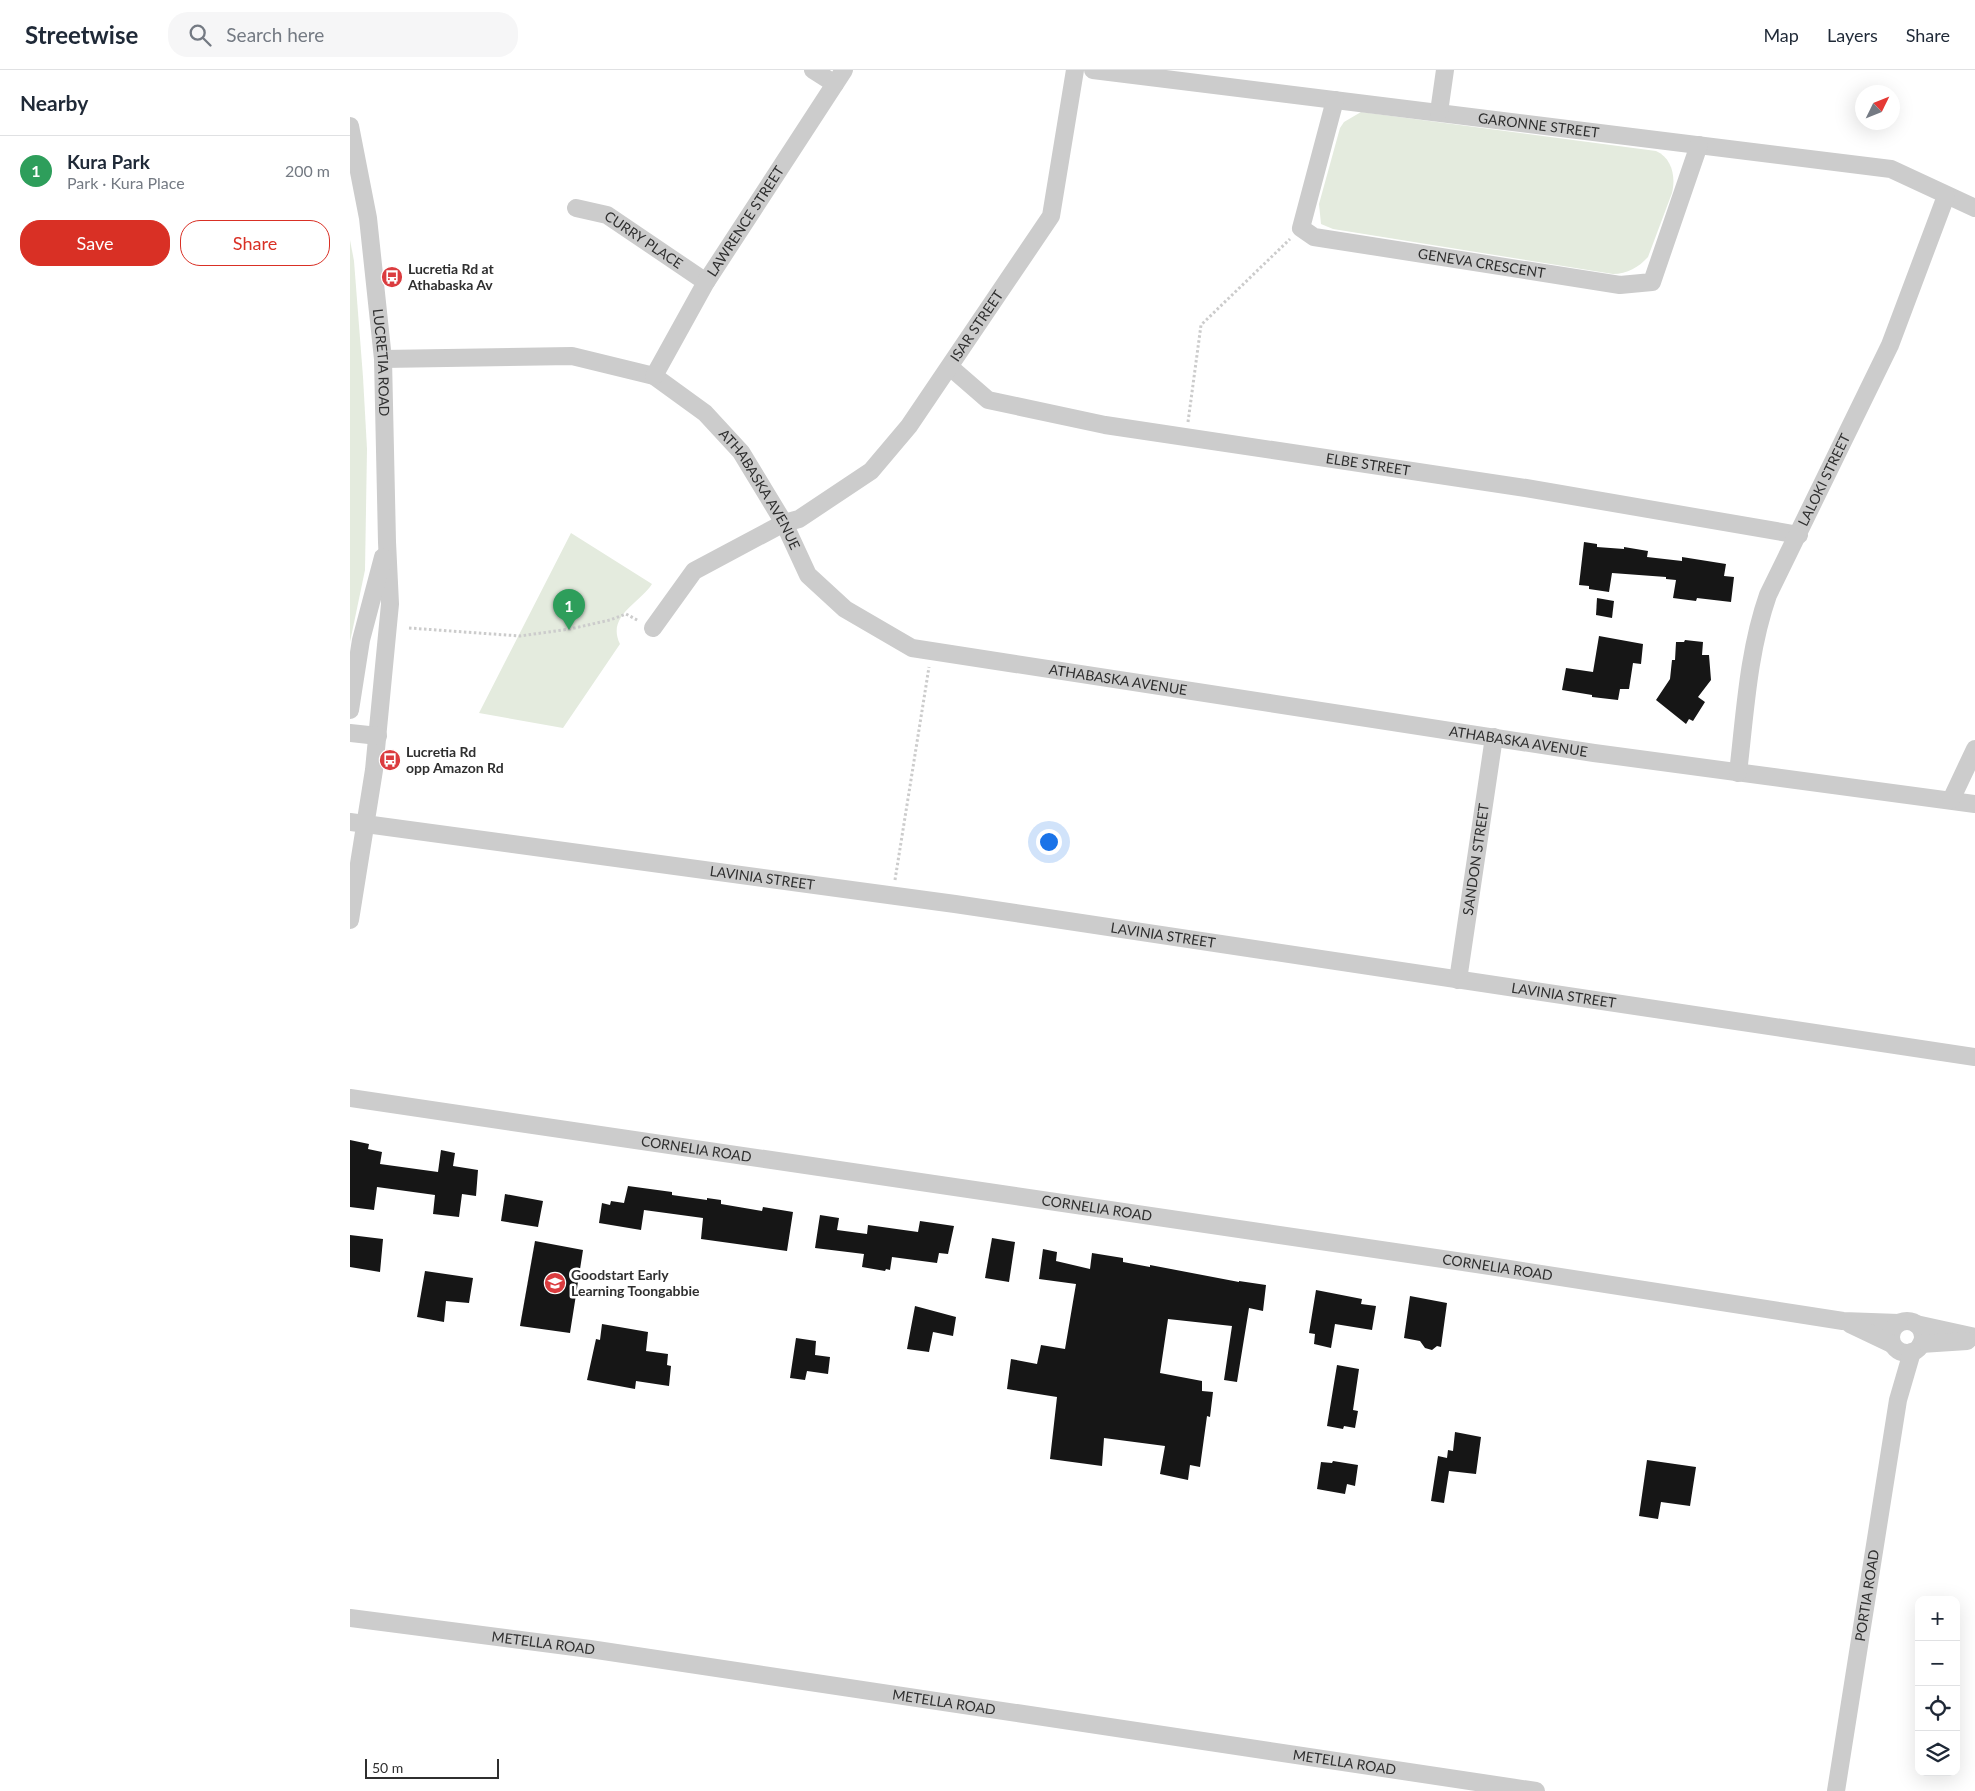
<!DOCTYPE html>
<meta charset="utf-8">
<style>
:root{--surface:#fff;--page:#f6f6f7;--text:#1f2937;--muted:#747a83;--line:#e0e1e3;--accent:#d93025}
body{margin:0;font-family:Lato,sans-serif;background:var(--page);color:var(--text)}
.controls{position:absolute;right:15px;bottom:15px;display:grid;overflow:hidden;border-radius:10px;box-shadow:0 5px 20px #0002}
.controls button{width:45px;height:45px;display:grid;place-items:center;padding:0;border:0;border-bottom:1px solid var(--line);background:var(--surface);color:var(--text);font:25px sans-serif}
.compass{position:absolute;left:1505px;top:15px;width:45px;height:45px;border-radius:50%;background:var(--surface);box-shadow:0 5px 20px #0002;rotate:47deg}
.scale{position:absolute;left:15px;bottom:12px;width:134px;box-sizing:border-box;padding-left:5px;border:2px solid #2f2f2f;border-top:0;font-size:14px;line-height:18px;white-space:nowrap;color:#2f2f2f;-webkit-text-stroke:4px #fff;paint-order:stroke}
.you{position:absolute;left:698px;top:771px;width:18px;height:18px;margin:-12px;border:4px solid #fff;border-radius:50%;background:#1a73e8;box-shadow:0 0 0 8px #1a73e833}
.badge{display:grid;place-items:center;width:32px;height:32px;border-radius:50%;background:var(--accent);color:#fff;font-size:16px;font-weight:700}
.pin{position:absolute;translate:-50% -41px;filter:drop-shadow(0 1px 2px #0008)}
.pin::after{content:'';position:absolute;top:26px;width:18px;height:15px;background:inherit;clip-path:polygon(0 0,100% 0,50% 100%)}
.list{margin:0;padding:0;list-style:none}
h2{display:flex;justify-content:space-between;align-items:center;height:65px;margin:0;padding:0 20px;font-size:21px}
h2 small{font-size:16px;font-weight:400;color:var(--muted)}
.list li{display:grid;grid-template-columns:32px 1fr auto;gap:15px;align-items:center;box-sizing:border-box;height:70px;padding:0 20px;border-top:1px solid var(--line)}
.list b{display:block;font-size:19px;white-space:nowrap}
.list p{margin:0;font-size:16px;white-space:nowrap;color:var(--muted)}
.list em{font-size:16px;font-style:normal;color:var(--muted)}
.actions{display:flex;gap:10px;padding:15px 20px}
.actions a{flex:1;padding:11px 0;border:1px solid var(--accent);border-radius:20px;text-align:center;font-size:18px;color:var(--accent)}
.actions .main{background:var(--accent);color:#fff}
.icon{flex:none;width:28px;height:28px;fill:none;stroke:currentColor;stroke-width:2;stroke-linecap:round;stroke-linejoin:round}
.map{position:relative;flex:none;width:1625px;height:1721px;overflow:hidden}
header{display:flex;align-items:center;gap:30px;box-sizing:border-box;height:70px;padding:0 25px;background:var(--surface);border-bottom:1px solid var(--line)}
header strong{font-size:24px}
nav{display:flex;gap:28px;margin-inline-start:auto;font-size:18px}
.search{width:350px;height:45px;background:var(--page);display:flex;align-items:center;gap:12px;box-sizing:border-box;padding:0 18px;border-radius:20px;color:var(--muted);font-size:19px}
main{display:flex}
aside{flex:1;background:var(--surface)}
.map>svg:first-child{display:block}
.green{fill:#e4ebde}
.building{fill:#161616}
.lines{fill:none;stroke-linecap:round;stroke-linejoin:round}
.path{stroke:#ccc;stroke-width:3;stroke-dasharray:2.5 2.5;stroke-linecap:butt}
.minor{stroke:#ccc;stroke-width:18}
.labels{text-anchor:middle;stroke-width:5;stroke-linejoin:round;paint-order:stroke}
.street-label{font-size:14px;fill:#2f2f2f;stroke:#fff}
.poi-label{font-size:14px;font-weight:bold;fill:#2f2f2f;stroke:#fff;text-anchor:start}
</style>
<header>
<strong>Streetwise</strong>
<div class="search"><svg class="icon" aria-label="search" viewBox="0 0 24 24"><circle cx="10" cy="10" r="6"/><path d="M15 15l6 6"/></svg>Search here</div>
<nav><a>Map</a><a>Layers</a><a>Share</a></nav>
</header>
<main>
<aside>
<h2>Nearby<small></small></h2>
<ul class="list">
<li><span class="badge" style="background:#2e9e5b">1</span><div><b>Kura Park</b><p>Park · Kura Place</p></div><em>200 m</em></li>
</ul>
<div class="actions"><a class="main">Save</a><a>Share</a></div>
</aside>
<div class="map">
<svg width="1625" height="1721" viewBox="0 0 1625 1721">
<rect width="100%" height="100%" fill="#fff"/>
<g class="green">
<path d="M1011,42L1306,81C1322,88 1326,107 1322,123L1298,187C1289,197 1277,204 1263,204L983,159L971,154L969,134L990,58L994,52Z"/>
<path d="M0,170L4,191L13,307L17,379L15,500L0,572Z"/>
<path d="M221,463L302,514C290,533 256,546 270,574L213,658L129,643Z"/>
</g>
<g class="building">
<path d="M1234,472L1247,474V477L1274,479V477L1298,481L1297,487L1332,491V487L1376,494L1374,506L1384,507L1381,532L1347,528L1346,531L1323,528L1326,510L1316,509V507L1262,503L1259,522L1239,519V516L1229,515Z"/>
<path d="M1247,528L1264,531L1262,548L1246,545Z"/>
<path d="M1249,566L1293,574L1291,594L1283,593L1279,619H1270L1268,630L1242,627V625L1212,620L1216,598L1243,602Z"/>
<path d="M1335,570L1353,572L1352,585H1359L1361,610L1348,627L1355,632L1343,651L1339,649L1336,654L1306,630L1320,609L1322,590H1325L1326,572H1334Z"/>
<path d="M0,1070L19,1074L18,1079L32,1082L30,1094L88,1102L91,1080L105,1083L103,1096L128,1100L126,1126L112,1124L109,1147L83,1144L85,1125L27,1117L24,1140L0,1137Z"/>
<path d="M278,1116L322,1122V1125L357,1130V1128L371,1130V1134L412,1141L413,1137L443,1142L437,1181L351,1169L353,1148L294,1140L291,1160L249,1153L252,1133L260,1135L261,1131L274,1133Z"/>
<path d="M155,1124L193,1131L188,1157L151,1151Z"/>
<path d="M470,1145L489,1148L487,1160L517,1164L518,1155L568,1162L570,1151L604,1156L598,1184L589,1183L587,1193L542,1187L540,1200L536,1199L535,1201L512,1197L514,1184L465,1178Z"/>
<path d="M0,1165L33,1169L30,1202L0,1197Z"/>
<path d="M642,1168L665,1172L659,1212L635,1208Z"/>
<path d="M185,1171L233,1180L220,1263L170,1256Z"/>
<path d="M693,1179L707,1182L706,1191L740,1199L742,1183L773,1188V1192L800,1197V1195L889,1212V1211L916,1215L913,1241L899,1238L887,1312L874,1310L882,1256L818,1249L810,1303L852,1311V1321L863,1322L860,1347L857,1346L850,1397L840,1395L838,1410L810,1404L815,1376L754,1368L752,1396L700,1389L707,1327L657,1319L661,1289L687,1294L691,1275L715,1279L726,1214L689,1209Z"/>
<path d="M75,1201L123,1208L119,1233L96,1231L94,1252L67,1247Z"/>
<path d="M966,1220L1012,1229L1011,1234L1026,1236L1022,1260L985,1254L981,1278L964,1274L965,1264L959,1263Z"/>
<path d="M1060,1226L1097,1233L1091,1277L1087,1276L1082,1280L1075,1278L1070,1271L1054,1268Z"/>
<path d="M565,1236L606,1247L603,1266L583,1262L579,1282L557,1279Z"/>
<path d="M252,1254L298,1262L296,1281L318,1284L317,1295L321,1296L319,1316L286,1311L285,1319L237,1310L246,1269L250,1270Z"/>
<path d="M446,1268L466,1271L465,1285L480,1287L478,1304L457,1301L455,1310L440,1308Z"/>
<path d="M987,1295L1009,1299L1003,1340L1008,1341L1005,1358L994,1356L993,1359L977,1356Z"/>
<path d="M1105,1362L1131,1367L1126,1404L1099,1401L1094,1433L1081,1431L1088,1386L1097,1388L1098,1380L1103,1381Z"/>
<path d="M1297,1390L1346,1397L1340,1436L1311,1432L1308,1449L1289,1446Z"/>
<path d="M983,1391L1008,1395L1005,1416L997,1414L995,1424L967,1419L971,1392L982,1393Z"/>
</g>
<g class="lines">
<g class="path">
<path d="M838,352L851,255L940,169"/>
<path d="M59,558L170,566L220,559L260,550L276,544L289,551"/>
<path d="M545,810L579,597"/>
</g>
<g class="minor">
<path d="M463,0L485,14"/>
<path id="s1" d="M743,0L1541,99L1625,138"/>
<path id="s2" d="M985,30L951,158L964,167L1270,215L1302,212L1349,75"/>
<path d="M1089,42L1095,0"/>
<path id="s3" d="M0,56L18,148L33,289L37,472L40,534L24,700L0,850"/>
<path id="s4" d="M226,138L257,145L356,212"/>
<path id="s5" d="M33,289L222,286L304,306L355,343L391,382L434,453L458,505L495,539L562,578L1244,683L1625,734"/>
<path id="s6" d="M600,297L638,330L755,355L1176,418L1449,465"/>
<path id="s7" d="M304,306L356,212L494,0"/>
<path id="s8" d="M303,558L344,501L434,453L449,449L521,401L559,356L701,146L725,0"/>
<path d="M0,640L11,570L33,487"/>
<path d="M0,663L28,666"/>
<path id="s9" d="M1388,703C1395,644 1398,582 1418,525L1540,275L1596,126"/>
<path d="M1601,730L1625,679"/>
<path id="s10" d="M0,752L605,834L1625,987"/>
<path id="s11" d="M1108,910L1144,667"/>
<path id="s12" d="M0,1028L1140,1196L1493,1251L1549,1253"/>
<circle cx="1557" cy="1267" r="16"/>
<path d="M1500,1254L1542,1274"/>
<path d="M1566,1254L1625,1267"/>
<path d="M1571,1274L1617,1271"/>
<path id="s13" d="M0,1548L240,1579L1186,1721"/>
<path id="s14" d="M1486,1721L1548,1330L1562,1282"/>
</g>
</g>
<defs>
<g id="bus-disc" transform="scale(1.125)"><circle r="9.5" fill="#db3c3f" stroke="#fff"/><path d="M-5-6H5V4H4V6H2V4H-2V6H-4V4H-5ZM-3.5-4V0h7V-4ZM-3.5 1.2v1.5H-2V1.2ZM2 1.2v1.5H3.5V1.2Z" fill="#fff"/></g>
<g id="school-disc" transform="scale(1.125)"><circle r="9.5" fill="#db3c3f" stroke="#fff"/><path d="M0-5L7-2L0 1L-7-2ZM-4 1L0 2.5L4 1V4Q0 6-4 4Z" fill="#fff"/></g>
</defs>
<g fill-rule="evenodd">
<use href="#bus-disc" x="42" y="207"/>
<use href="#bus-disc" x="40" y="690"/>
<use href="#school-disc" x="205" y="1213"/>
</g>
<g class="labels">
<g class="street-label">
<text dy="5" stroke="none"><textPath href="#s1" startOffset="449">GARONNE STREET</textPath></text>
<text dy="5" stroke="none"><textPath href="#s7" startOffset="180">LAWRENCE STREET</textPath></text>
<text dy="5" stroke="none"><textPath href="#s4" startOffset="76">CURRY PLACE</textPath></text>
<text dy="5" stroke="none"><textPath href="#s2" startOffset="318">GENEVA CRESCENT</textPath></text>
<text dy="5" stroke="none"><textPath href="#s8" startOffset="454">ISAR STREET</textPath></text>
<text dy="5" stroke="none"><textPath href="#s3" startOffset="239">LUCRETIA ROAD</textPath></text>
<text dy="5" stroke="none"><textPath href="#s6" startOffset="436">ELBE STREET</textPath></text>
<text dy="5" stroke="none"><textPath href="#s9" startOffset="309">LALOKI STREET</textPath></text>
<text dy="5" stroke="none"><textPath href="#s5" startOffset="431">ATHABASKA AVENUE</textPath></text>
<text dy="5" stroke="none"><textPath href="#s5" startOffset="866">ATHABASKA AVENUE</textPath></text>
<text dy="5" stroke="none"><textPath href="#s5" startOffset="1271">ATHABASKA AVENUE</textPath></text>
<text dy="5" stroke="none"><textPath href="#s11" startOffset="122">SANDON STREET</textPath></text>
<text dy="5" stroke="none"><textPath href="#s10" startOffset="416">LAVINIA STREET</textPath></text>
<text dy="5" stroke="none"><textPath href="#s10" startOffset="821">LAVINIA STREET</textPath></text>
<text dy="5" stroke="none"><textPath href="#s10" startOffset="1226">LAVINIA STREET</textPath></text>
<text dy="5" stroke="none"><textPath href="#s12" startOffset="350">CORNELIA ROAD</textPath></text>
<text dy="5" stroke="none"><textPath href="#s12" startOffset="755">CORNELIA ROAD</textPath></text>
<text dy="5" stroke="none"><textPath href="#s12" startOffset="1160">CORNELIA ROAD</textPath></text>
<text dy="5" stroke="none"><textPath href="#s14" startOffset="198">PORTIA ROAD</textPath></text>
<text dy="5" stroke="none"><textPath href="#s13" startOffset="195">METELLA ROAD</textPath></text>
<text dy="5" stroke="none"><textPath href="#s13" startOffset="600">METELLA ROAD</textPath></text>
<text dy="5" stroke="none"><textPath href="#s13" startOffset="1005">METELLA ROAD</textPath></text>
</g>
<g class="poi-label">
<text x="58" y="204">Lucretia Rd at<tspan x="58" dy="16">Athabaska Av</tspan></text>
<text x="56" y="687">Lucretia Rd<tspan x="56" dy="16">opp Amazon Rd</tspan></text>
<text x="221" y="1210">Goodstart Early<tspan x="221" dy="16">Learning Toongabbie</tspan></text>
</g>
</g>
</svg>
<div class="controls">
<button>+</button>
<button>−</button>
<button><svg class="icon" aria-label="locate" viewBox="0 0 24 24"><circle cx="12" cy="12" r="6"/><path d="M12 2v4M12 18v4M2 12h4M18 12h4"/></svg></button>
<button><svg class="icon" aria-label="layers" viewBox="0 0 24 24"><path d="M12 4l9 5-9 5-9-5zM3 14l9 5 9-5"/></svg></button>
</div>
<svg class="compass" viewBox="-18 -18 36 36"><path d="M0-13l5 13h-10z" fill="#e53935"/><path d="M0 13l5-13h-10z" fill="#747a83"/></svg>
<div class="scale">50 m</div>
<div class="you"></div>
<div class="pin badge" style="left:219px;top:560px;background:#2e9e5b">1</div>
</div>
</main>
